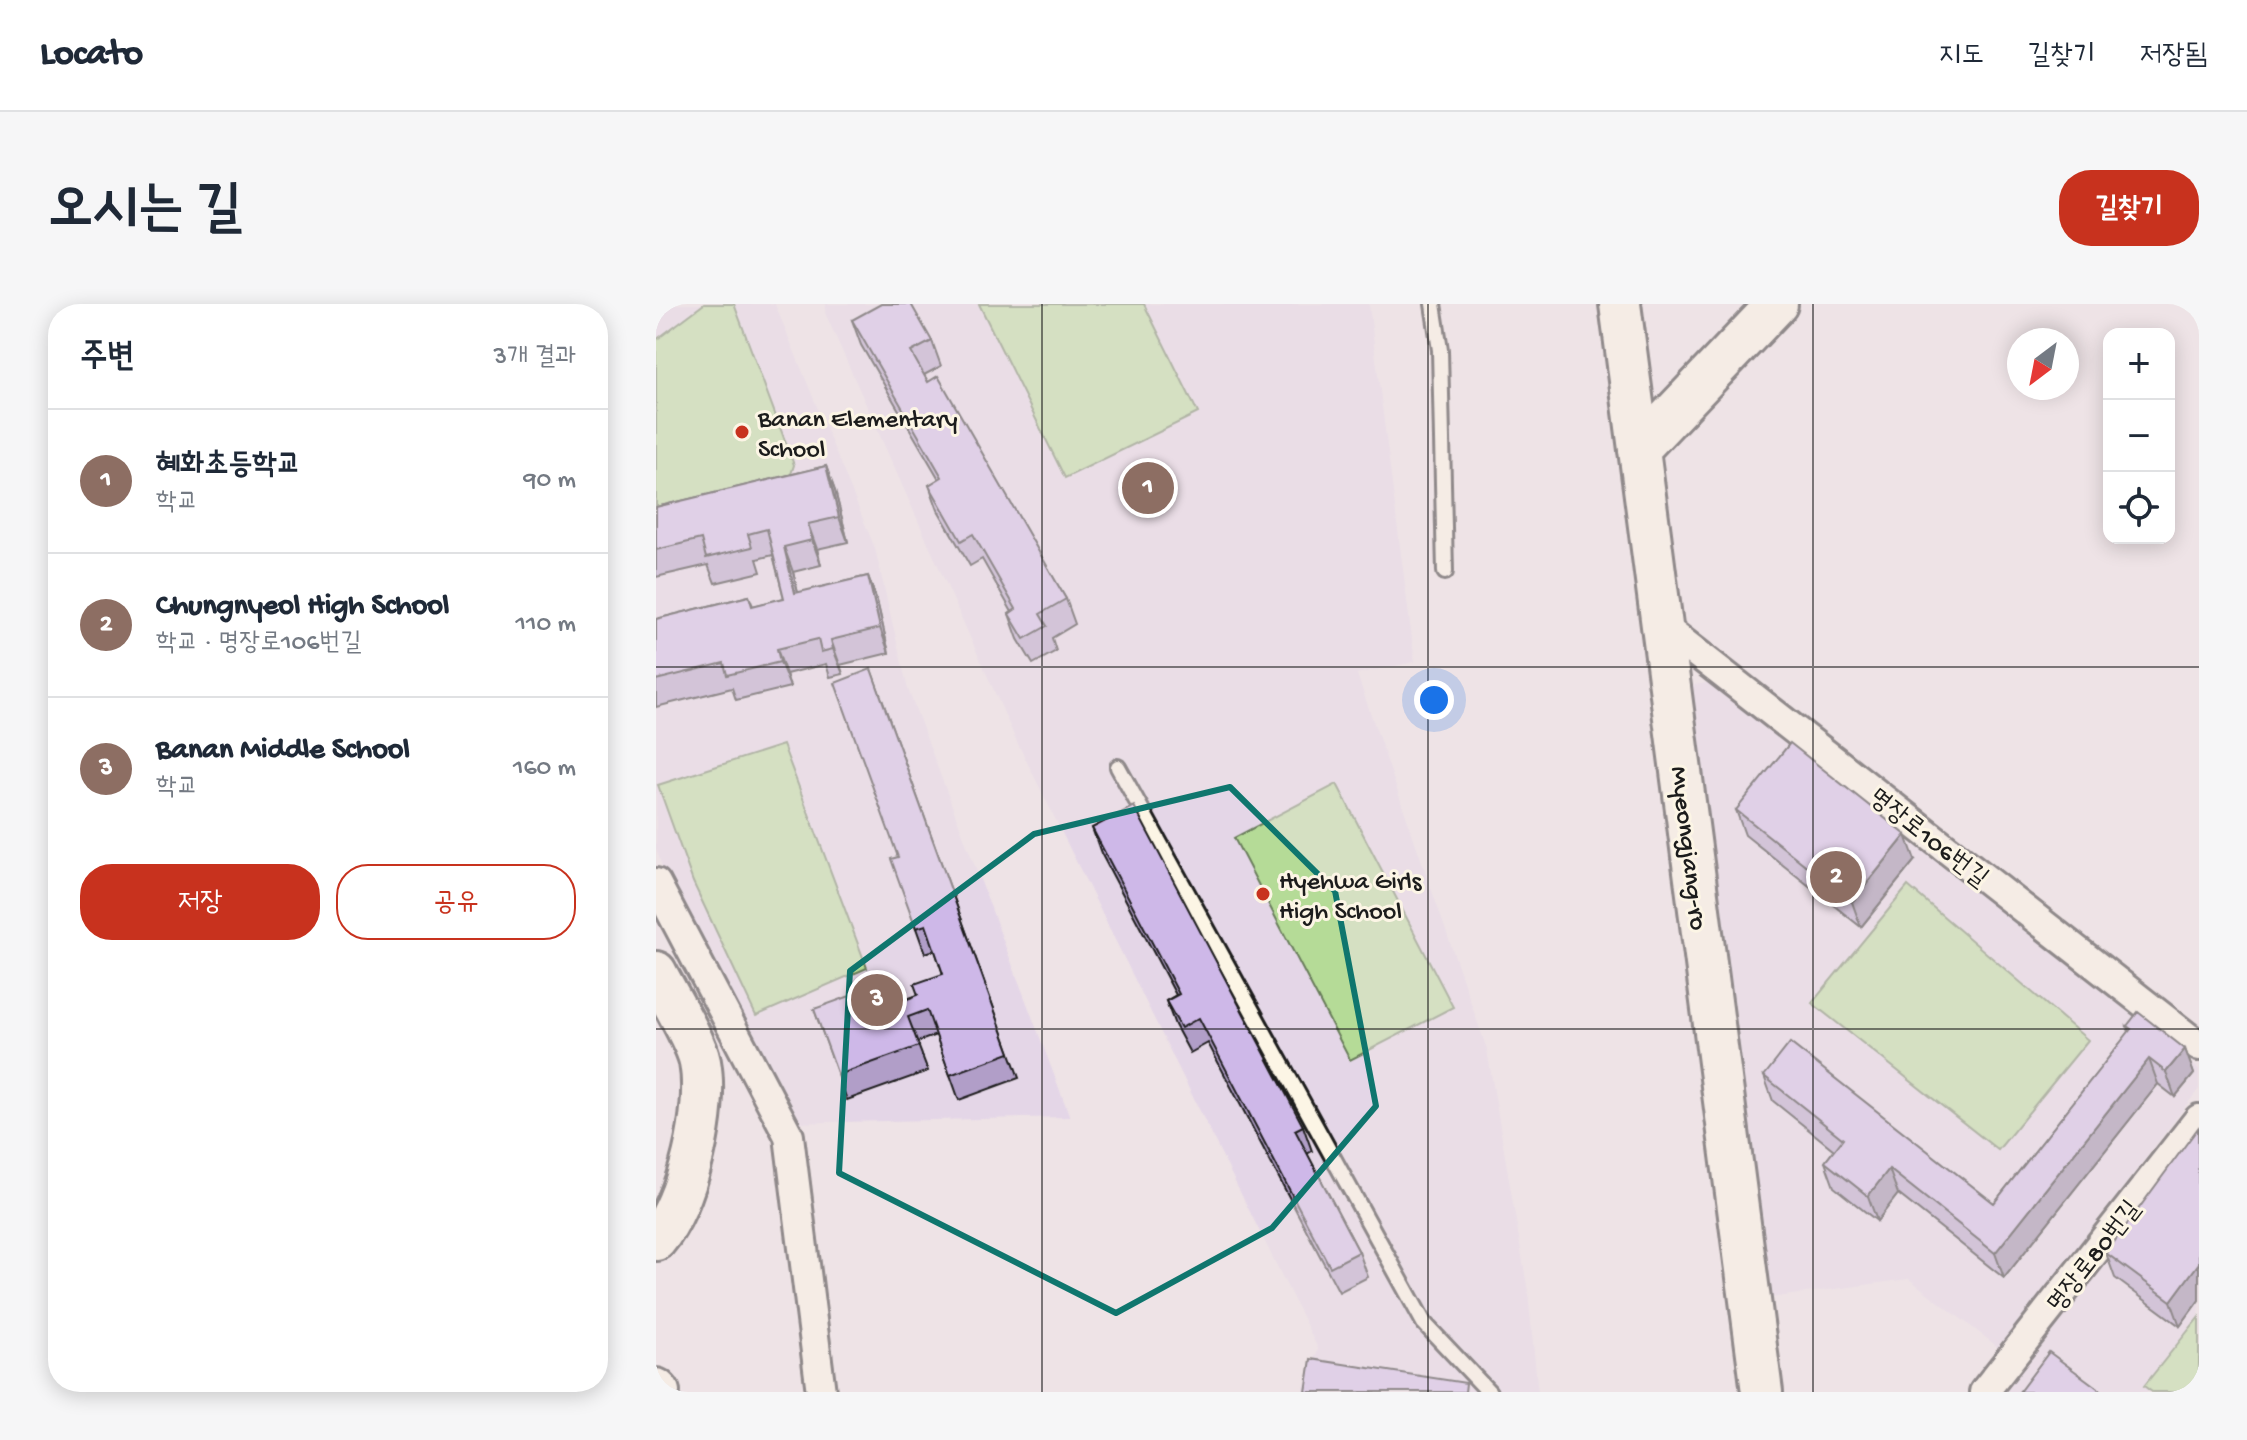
<!DOCTYPE html>
<html lang="ko">
<meta charset="utf-8">
<style>
:root{--surface:#fff;--page:#f6f6f7;--text:#1f2937;--muted:#747a83;--line:#e0e1e3;--accent:#c8321e}
body{margin:0;font-family:"Gochi Hand","Poor Story",sans-serif;background:var(--page);color:var(--text)}
.controls{position:absolute;right:24px;top:24px;display:grid;overflow:hidden;border-radius:16px;box-shadow:0 4px 20px #0003}
.controls button{width:72px;height:72px;display:grid;place-items:center;padding:0;border:0;border-bottom:2px solid var(--line);background:var(--surface);color:var(--text);font:40px sans-serif}
.compass{position:absolute;left:1351px;top:24px;width:72px;height:72px;border-radius:50%;background:var(--surface);box-shadow:0 4px 20px #0003;rotate:212deg}
.you{position:absolute;left:778px;top:396px;width:28px;height:28px;margin:-20px;border:6px solid #fff;border-radius:50%;background:#1a73e8;box-shadow:0 0 0 12px #1a73e833}
.badge{display:grid;place-items:center;width:52px;height:52px;border-radius:50%;background:var(--accent);color:#fff;font-size:26px;font-weight:700}
.pin{position:absolute;translate:-50% -50%;border:4px solid #fff;box-shadow:0 2px 8px #0006}
.list{margin:0;padding:0;list-style:none}
h2{display:flex;justify-content:space-between;align-items:center;height:104px;margin:0;padding:0 32px;font-size:34px}
h2 small{font-size:26px;font-weight:400;color:var(--muted)}
.list li{display:grid;grid-template-columns:52px 1fr auto;gap:24px;align-items:center;box-sizing:border-box;height:144px;padding:0 32px;border-top:2px solid var(--line)}
.list b{display:block;font-size:30px;white-space:nowrap}
.list p{margin:0;font-size:26px;white-space:nowrap;color:var(--muted)}
.list em{font-size:26px;font-style:normal;color:var(--muted)}
.actions{display:flex;gap:16px;padding:24px 32px}
.actions a{flex:1;padding:18px 0;border:2px solid var(--accent);border-radius:32px;text-align:center;font-size:28px;color:var(--accent)}
.actions .main{background:var(--accent);color:#fff}
.icon{flex:none;width:44px;height:44px;fill:none;stroke:currentColor;stroke-width:2;stroke-linecap:round;stroke-linejoin:round}
.map{position:relative;flex:none;width:1543px;height:1088px;overflow:hidden;border-radius:32px}
header{display:flex;align-items:center;gap:48px;box-sizing:border-box;height:112px;padding:0 40px;background:var(--surface);border-bottom:2px solid var(--line)}
header strong{font-size:38px}
nav{display:flex;gap:44px;margin-inline-start:auto;font-size:28px}
.intro{display:flex;align-items:center;justify-content:space-between;box-sizing:border-box;height:192px;padding:0 48px}
h1{margin:0;font-size:56px}
.button{padding:20px 36px;border-radius:32px;background:var(--accent);color:#fff;font-size:28px;font-weight:700}
main{display:flex;gap:48px;padding:0 48px}
aside{flex:1;background:var(--surface);border-radius:32px;box-shadow:0 4px 20px #0003}
.map>svg:first-child{display:block}
.built{fill:#e4d6e7}
.pitch{fill:#b5db97;stroke:#687c5a;stroke-width:2}
.lines{fill:none;stroke-linecap:round;stroke-linejoin:round}
.lane-casing{stroke:#1c1c1c;stroke-width:20}
.street-casing{stroke:#1c1c1c;stroke-width:34}
.secondary-casing{stroke:#1c1c1c;stroke-width:46}
.lane{stroke:#fcf5e5;stroke-width:14}
.street{stroke:#fcf5e5;stroke-width:28}
.secondary{stroke:#fcf5e5;stroke-width:40}
.wall{fill:#b19ec8;stroke:#1c1c1c;stroke-width:2}
.shaded-wall{fill:#9081a2;stroke:#1c1c1c;stroke-width:2}
.building{fill:#ceb8e8;stroke:#1c1c1c;stroke-width:2}
.marked{fill:none;stroke:#0f766e;stroke-width:6;stroke-linejoin:round}
.grid{fill:none;stroke:#1c1c1c;stroke-width:2;stroke-opacity:0.55}
.poi-dot{fill:#c8321e;stroke:#fcf5e5;stroke-width:3}
.labels{text-anchor:middle;stroke-width:6;stroke-linejoin:round;paint-order:stroke}
.poi-label{font-size:26px;fill:#1c1c1c;stroke:#fcf5e5;text-anchor:start}
.street-label{font-size:26px;fill:#1c1c1c;stroke:#fcf5e5}
</style>
<header>
<strong>Locato</strong>
<nav><a>지도</a><a>길찾기</a><a>저장됨</a></nav>
</header>
<div class="intro"><h1>오시는 길</h1><a class="button">길찾기</a></div>
<main>
<aside>
<h2>주변<small>3개 결과</small></h2>
<ul class="list">
<li><span class="badge" style="background:#8d6e63">1</span><div><b>혜화초등학교</b><p>학교</p></div><em>90 m</em></li>
<li><span class="badge" style="background:#8d6e63">2</span><div><b>Chungnyeol High School</b><p>학교 · 명장로106번길</p></div><em>110 m</em></li>
<li><span class="badge" style="background:#8d6e63">3</span><div><b>Banan Middle School</b><p>학교</p></div><em>160 m</em></li>
</ul>
<div class="actions"><a class="main">저장</a><a>공유</a></div>
</aside>
<div class="map">
<svg width="1543" height="1088" viewBox="0 0 1543 1088">
<rect width="100%" height="100%" fill="#eee3e6"/>
<filter id="ink" filterUnits="userSpaceOnUse"><feTurbulence type="fractalNoise" baseFrequency=".0125" numOctaves="2"/><feDisplacementMap in="SourceGraphic" scale="16" xChannelSelector="R" yChannelSelector="G"/><feConvolveMatrix kernelMatrix="1 2 1 2 8 2 1 2 1" color-interpolation-filters="sRGB"/></filter>
<g filter="url(#ink)">
<g class="built">
<path d="M16,0H119L219,244L252,385L414,813L138,819L11,579L0,544V13Z"/>
<path d="M170,0H713L759,358L701,370L831,745L872,987L882,1088H646L662,1045L359,434L169,9Z"/>
<path d="M1058,378L1543,765V785L1343,1044L1253,975L1115,994L1030,382Z"/>
<path d="M1543,834V1088H1346Z"/>
</g>
<g class="pitch">
<path d="M48,0H78L138,161L132,179L0,205V36Z"/>
<path d="M323,0H488L542,109L409,174Z"/>
<path d="M127,441L211,664L100,712L37,578L2,481Z"/>
<path d="M681,480L797,703L694,756L578,534Z"/>
<path d="M1252,582L1432,736L1342,846L1156,699Z"/>
<path d="M1543,1013V1088H1496L1488,1082Z"/>
</g>
<g class="lines">
<g class="lane-casing">
<g id="lane">
<path d="M777,0L784,46L789,268"/>
<path d="M462,463L768,1019L833,1088"/>
</g>
</g>
<g class="street-casing">
<g id="street">
<path d="M1006,322L1543,742"/>
<path d="M0,579L133,832L165,1088"/>
<path d="M1328,1088L1543,815"/>
</g>
</g>
<g class="secondary-casing">
<g id="secondary">
<path d="M964,0L1106,1088"/>
<path d="M983,145L1121,0"/>
<path d="M0,668C11,690 40,736 44,758C53,806 32,898 0,936"/>
<path d="M0,1085L3,1088"/>
</g>
</g>
<use href="#lane" class="lane"/>
<use href="#street" class="street"/>
<use href="#secondary" class="secondary"/>
</g>
<g class="wall">
<path d="M196,16L276,37L285,62L268,71L410,295L419,320L396,334L400,347L377,360L362,335L353,310L356,308L326,255L314,262L282,206L273,181L283,175L205,41Z"/>
<path d="M170,162L179,187L192,238L161,245L165,261L137,268L142,289L212,272L221,297L233,349L184,361L187,370L174,373L170,360L130,370L134,383L80,396L76,384L0,403V315L93,292L97,302L128,294L117,251L101,255L105,268L59,279L52,261L0,273V203Z"/>
<path d="M215,365L363,774L303,796L280,731L261,738L272,767L191,796L158,705L232,694L246,697L262,691L287,670L279,646L269,649L260,624L242,553Z"/>
<path d="M1080,506L1259,556L1205,623L1089,531Z"/>
<path d="M436,524L647,822L656,847L651,850L703,948L712,973L683,988L552,739L534,749L519,721L510,697L520,691L445,549Z"/>
<path d="M1471,722L1529,745L1538,770L1519,793L1502,780L1348,974L1242,890L1221,917L1178,883L1169,858L1178,846L1117,797L1108,772L1338,899L1473,728Z"/>
<path d="M1543,825V996L1524,1022L1459,974L1450,949Z"/>
</g>
<g class="shaded-wall">
<path d="M170,162L179,187L192,238L183,213Z"/>
<path d="M152,220L161,245L165,261L156,236Z"/>
<path d="M128,243L137,268L148,314L139,289Z"/>
<path d="M212,272L221,297L233,349L224,324Z"/>
<path d="M175,336L184,361L187,370L177,345Z"/>
<path d="M121,345L130,370L134,383L124,358Z"/>
<path d="M1250,531L1259,556L1205,623L1196,598Z"/>
<path d="M1529,745L1538,770L1519,793L1510,768Z"/>
<path d="M1493,755L1502,780L1348,974L1339,949Z"/>
<path d="M1233,865L1242,890L1221,917L1212,892Z"/>
<path d="M1543,959V996L1524,1022L1515,997Z"/>
</g>
<g class="building">
<path d="M225,0H255L276,37L255,48L272,78L282,72L410,295L384,310L391,322L368,335L353,310L360,305L317,230L305,237L273,181L286,173L196,16Z"/>
<path d="M170,162L183,213L152,220L156,236L128,243L139,289L212,272L224,324L175,336L177,345L165,348L162,335L121,345L124,358L71,371L68,359L0,376V315L93,292L96,302L128,294L111,225L92,230L96,243L50,254L45,235L0,246V203Z"/>
<path d="M215,365L354,749L294,771L271,706L252,713L263,742L182,771L158,705L227,680L232,694L241,691L246,697L262,691L258,680L287,670L270,621L260,624L235,555L242,553L179,379Z"/>
<path d="M1134,439L1250,531L1196,598L1080,506Z"/>
<path d="M478,502L647,822L639,826L703,948L674,963L543,714L525,724L510,697L523,690L436,524Z"/>
<path d="M1482,708L1529,745L1510,768L1493,755L1339,949L1233,865L1212,892L1169,858L1187,835L1108,772L1134,739L1338,899L1475,725L1471,722Z"/>
<path d="M1542,824L1543,959L1515,997L1450,949Z"/>
<path d="M1393,1048L1447,1088H1363Z"/>
<path d="M655,1055L810,1079L809,1088H650Z"/>
</g>
</g>
<path d="M0 0H1543V1088H0ZM574,483L679,587L720,802L616,924L460,1009L183,869L194,667L378,530Z" fill="#eee3e6" fill-opacity=".55" fill-rule="evenodd"/>
<path class="marked" d="M574,483L679,587L720,802L616,924L460,1009L183,869L194,667L378,530Z"/>
<path class="grid" d="M386,0V1088M772,0V1088M1157,0V1088M0,363H1543M0,725H1543"/>
<g class="poi-dot">
<circle cx="86" cy="128" r="8"/>
<circle cx="607" cy="590" r="8"/>
</g>
<g class="labels">
<g class="poi-label">
<text x="102" y="122">Banan Elementary<tspan x="102" dy="30">School</tspan></text>
<text x="623" y="584">Hyehwa Girls<tspan x="623" dy="30">High School</tspan></text>
</g>
<g class="street-label">
<text transform="translate(1274 532) rotate(38)" y="9">명장로106번길</text>
<text transform="translate(1035 544) rotate(83)" y="9">Myeongjang-ro</text>
<text transform="translate(1436 951) rotate(-52)" y="9">명장로80번길</text>
</g>
</g>
</svg>
<div class="controls">
<button>+</button>
<button>−</button>
<button><svg class="icon" aria-label="locate" viewBox="0 0 24 24"><circle cx="12" cy="12" r="6"/><path d="M12 2v4M12 18v4M2 12h4M18 12h4"/></svg></button>
</div>
<svg class="compass" viewBox="-18 -18 36 36"><path d="M0-13l5 13h-10z" fill="#e53935"/><path d="M0 13l5-13h-10z" fill="#747a83"/></svg>
<div class="you"></div>
<div class="pin badge" style="left:492px;top:184px;background:#8d6e63">1</div>
<div class="pin badge" style="left:1180px;top:573px;background:#8d6e63">2</div>
<div class="pin badge" style="left:221px;top:696px;background:#8d6e63">3</div>
</div>
</main>
